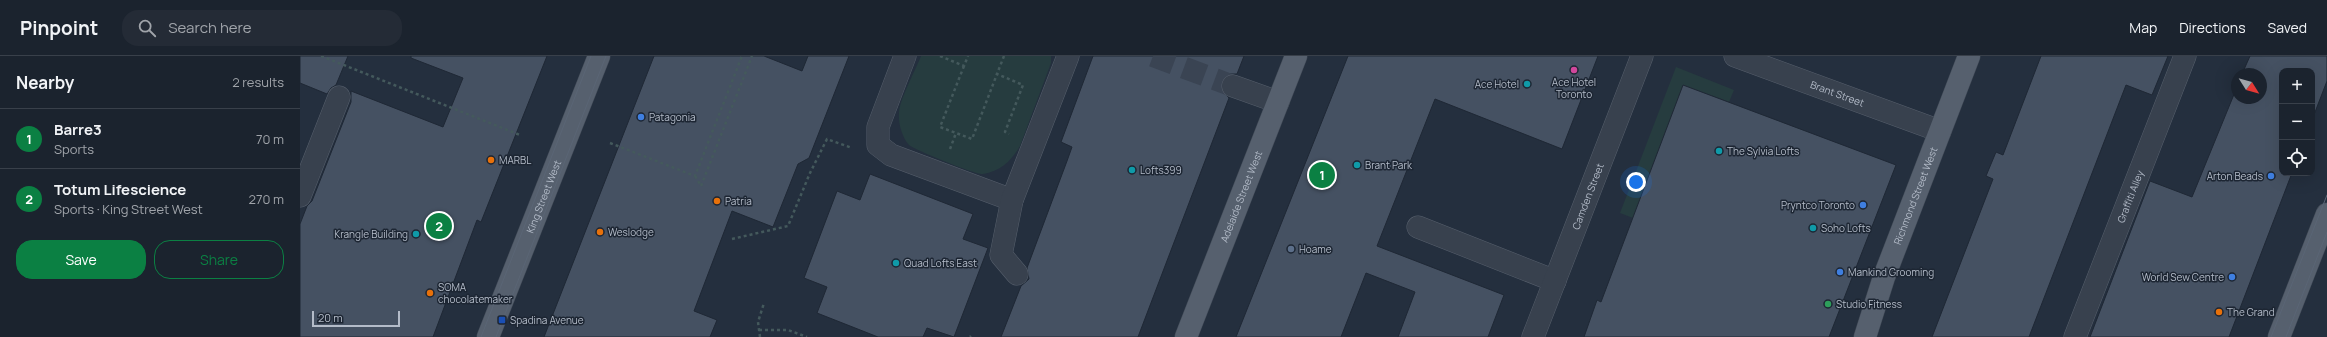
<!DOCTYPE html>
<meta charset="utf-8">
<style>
:root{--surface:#1b232e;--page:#242b36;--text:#f1f3f6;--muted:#a0a4aa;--line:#39404a;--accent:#0b8043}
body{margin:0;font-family:Manrope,sans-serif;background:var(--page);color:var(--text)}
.controls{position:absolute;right:12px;top:12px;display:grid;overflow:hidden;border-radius:8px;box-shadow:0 4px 16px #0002}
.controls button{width:36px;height:36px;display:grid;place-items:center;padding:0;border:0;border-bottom:1px solid var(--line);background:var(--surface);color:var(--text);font:20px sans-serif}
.compass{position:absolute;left:1931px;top:12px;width:36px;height:36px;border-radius:50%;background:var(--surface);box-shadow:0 4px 16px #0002;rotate:127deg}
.scale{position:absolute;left:12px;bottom:10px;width:88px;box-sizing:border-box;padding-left:4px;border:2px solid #b4bcc9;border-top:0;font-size:11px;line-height:14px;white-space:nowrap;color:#b4bcc9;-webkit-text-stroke:3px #1d2633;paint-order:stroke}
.you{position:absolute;left:1336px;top:126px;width:14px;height:14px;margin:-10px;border:3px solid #fff;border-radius:50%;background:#1a73e8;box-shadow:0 0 0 6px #1a73e833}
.badge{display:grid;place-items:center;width:26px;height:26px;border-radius:50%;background:var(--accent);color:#fff;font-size:13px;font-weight:700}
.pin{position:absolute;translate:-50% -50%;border:2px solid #fff;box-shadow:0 1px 4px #0006}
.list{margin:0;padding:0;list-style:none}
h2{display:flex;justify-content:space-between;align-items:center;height:52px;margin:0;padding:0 16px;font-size:17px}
h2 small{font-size:13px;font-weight:400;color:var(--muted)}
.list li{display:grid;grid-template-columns:26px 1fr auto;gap:12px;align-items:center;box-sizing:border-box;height:60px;padding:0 16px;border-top:1px solid var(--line)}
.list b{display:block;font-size:15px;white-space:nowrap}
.list p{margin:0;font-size:13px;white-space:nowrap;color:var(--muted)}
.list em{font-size:13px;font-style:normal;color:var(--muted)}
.actions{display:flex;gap:8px;padding:12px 16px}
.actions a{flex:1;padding:9px 0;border:1px solid var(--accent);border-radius:16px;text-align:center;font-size:14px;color:var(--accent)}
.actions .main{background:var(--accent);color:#fff}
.icon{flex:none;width:22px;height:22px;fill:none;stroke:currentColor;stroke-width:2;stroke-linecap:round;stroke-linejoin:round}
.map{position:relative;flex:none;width:2027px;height:281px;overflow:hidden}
header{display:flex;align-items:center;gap:24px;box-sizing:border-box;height:56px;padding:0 20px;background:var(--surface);border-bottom:1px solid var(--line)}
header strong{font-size:19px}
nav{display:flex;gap:22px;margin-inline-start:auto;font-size:14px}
.search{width:280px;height:36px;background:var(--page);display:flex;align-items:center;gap:10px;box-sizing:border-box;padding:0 14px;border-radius:16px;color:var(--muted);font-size:15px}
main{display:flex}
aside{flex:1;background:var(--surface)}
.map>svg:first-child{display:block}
.green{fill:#263c3f}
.building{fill:#455162;stroke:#1f2835}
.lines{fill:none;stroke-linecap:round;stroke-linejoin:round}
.minor-tunnel{stroke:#3a4453;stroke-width:22;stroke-dasharray:22 11;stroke-linecap:butt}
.minor-casing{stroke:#565f6c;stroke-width:23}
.major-casing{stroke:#414a57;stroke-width:23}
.path{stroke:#44595c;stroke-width:2.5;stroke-dasharray:3 3;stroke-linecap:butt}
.minor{stroke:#38414e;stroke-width:22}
.major{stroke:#56606e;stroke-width:22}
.tram{stroke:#5a6575;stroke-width:1}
.hotel-dot{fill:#d1479c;stroke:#1d2633;stroke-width:1.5}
.culture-dot{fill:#0f9aa8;stroke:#1d2633;stroke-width:1.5}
.shop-dot{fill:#3f7fe0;stroke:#1d2633;stroke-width:1.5}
.food-dot{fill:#e8710a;stroke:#1d2633;stroke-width:1.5}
.service-dot{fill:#5c6f8a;stroke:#1d2633;stroke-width:1.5}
.leisure-dot{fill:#2e9e5b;stroke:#1d2633;stroke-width:1.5}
.transit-dot{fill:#1a4fb4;stroke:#1d2633;stroke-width:1.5}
.labels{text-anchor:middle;stroke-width:3;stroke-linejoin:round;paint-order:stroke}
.poi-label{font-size:10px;fill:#b4bcc9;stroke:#1d2633;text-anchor:start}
.street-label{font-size:10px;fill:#b4bcc9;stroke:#1d2633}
</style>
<header>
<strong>Pinpoint</strong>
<div class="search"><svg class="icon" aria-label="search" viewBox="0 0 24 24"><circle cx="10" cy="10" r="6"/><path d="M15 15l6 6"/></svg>Search here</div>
<nav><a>Map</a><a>Directions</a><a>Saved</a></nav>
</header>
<main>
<aside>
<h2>Nearby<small>2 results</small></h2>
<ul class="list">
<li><span class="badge">1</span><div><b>Barre3</b><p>Sports</p></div><em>70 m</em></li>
<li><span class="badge">2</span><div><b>Totum Lifescience</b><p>Sports · King Street West</p></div><em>270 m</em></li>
</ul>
<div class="actions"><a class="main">Save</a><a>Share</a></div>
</aside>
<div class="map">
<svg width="2027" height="281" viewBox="0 0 2027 281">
<rect width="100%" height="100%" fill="#242f3e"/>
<g class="green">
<path d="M621,0H751V7L720,90C711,105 701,115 683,118C676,119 615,94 609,89C602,81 598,67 599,57C599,45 616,13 621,0Z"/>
<path d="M1376,11L1434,34L1429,46L1383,29L1333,162L1320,157Z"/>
</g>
<g class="building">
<path d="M0,0H48L36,29L31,32L27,38L0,27Z"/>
<path d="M111,0H247L181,166L177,164L133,281H0V168L7,150L12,145L51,46V35L143,71L163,22L111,2Z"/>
<path d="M354,0H464L502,15L508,0H549L509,102L498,108L473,171L432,155L394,255L417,264L410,281H244Z"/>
<path d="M793,0H944L937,18H930L921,25V33L929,42L838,281H701L721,230L729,223L727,212L767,105L772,91L761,86Z"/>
<path d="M1048,0H1298L1262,93L1135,43L1077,190L1204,239L1188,281H1098L1115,236L1066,217L1041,281H936Z"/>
<path d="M1741,0H1868L1852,39L1826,29L1729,281H1632L1693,123L1686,120L1696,96L1703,99Z"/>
<path d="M1950,0H2027V25L2012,64V15H1982V117H1992L1929,281H1790L1850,125L1892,141L1937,31V42H1961V18H1942Z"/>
<path d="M1383,29L1596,109L1529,281H1284L1297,244L1301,246Z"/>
<path d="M570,118L673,158L663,183L688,192L654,281L627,272L623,281H578L517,257L527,231L504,222L537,135L560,144Z"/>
</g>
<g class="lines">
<path class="minor-tunnel" d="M853,0L933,30"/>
<g class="minor-casing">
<g id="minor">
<path d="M605,0L578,71V89L591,99L712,144"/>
<path id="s1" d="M1435,0L1640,75"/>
<path d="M933,30L978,46"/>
<path d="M0,140L39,41"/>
<path d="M1118,171L1255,225"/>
<path d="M717,218L701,199L712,144L768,0"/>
<path id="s2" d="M1233,281L1342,0"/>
<path id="s3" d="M1775,281L1885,0"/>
</g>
</g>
<g class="major-casing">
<g id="major">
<path id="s4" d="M188,281L299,0"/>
<path id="s5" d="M886,281L996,0"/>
<path id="s6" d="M1565,281L1584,221L1669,0"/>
<path d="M1979,281L2027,158"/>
</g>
</g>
<g class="path">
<path d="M21,0L220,79"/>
<path d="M640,0L664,10L668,0"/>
<path d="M704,0L697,18L723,29L705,76L709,78"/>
<path d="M664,10L640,71L672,83L697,18"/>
<path d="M310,87L395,120L442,0"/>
<path d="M650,93L656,77"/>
<path d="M395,120L401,130"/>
<path d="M401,130L452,0"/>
<path d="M432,183L488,170L510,117L527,83L552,92"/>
<path d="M459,274H488L507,281"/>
<path d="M460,281L458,266L464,247"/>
<path d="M670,281L671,280"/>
</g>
<use href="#minor" class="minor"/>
<use href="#major" class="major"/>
<g class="tram">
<path d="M181,281L291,0"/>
<path d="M196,281L306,0"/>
<path d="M1971,281L2027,139"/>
<path d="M1986,281L2027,176"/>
</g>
</g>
<circle class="hotel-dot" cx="1274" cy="14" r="4"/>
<g class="culture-dot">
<circle cx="1227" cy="28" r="4"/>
<circle cx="1419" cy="95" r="4"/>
<circle cx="1057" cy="109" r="4"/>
<circle cx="832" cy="114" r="4"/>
<circle cx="1513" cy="172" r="4"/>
<circle cx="116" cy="178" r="4"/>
<circle cx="596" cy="207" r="4"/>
</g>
<g class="shop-dot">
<circle cx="341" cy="61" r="4"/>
<circle cx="1971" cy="120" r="4"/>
<circle cx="1563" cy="149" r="4"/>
<circle cx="1540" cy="216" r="4"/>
<circle cx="1932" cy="221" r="4"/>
</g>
<g class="food-dot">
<circle cx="191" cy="104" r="4"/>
<circle cx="417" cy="145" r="4"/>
<circle cx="300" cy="176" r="4"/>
<circle cx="130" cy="237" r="4"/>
<circle cx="1919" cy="256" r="4"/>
</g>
<circle class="service-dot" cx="991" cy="193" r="4"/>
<circle class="leisure-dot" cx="1528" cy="248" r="4"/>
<rect class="transit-dot" x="198" y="260" width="8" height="8" rx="2"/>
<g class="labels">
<g class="poi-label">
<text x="1274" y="30" text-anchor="middle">Ace Hotel<tspan x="1274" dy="12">Toronto</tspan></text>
<text x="1219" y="32" text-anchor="end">Ace Hotel</text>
<text x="349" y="65">Patagonia</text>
<text x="1427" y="99">The Sylvia Lofts</text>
<text x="199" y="108">MARBL</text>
<text x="1065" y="113">Brant Park</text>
<text x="840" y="118">Lofts399</text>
<text x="1963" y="124" text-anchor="end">Arton Beads</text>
<text x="425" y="149">Patria</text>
<text x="1555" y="153" text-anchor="end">Pryntco Toronto</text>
<text x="1521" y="176">Soho Lofts</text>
<text x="308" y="180">Weslodge</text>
<text x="108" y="182" text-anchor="end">Krangle Building</text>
<text x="999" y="197">Hoame</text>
<text x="604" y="211">Quad Lofts East</text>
<text x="1548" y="220">Mankind Grooming</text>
<text x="1924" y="225" text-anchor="end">World Sew Centre</text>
<text x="138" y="235">SOMA<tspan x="138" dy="12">chocolatemaker</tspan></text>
<text x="1536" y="252">Studio Fitness</text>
<text x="1927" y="260">The Grand</text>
<text x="210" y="268">Spadina Avenue</text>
</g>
<g class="street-label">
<text dy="4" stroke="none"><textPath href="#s1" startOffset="109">Brant Street</textPath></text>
<text dy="4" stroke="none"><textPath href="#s5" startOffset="151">Adelaide Street West</textPath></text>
<text dy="4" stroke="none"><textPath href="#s6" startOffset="150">Richmond Street West</textPath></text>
<text dy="4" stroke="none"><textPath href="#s3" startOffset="151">Graffiti Alley</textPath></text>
<text dy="4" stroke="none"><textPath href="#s4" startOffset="151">King Street West</textPath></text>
<text dy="4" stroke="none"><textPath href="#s2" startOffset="151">Camden Street</textPath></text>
</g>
</g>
</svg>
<div class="controls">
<button>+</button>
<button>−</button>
<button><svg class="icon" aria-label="locate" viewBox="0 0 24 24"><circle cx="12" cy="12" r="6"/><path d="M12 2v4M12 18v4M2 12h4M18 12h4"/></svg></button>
</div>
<svg class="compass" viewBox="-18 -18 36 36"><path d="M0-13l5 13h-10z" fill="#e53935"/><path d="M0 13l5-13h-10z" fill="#a0a4aa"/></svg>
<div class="scale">20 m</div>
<div class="you"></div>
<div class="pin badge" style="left:1022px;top:119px">1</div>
<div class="pin badge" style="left:139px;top:170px">2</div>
</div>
</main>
